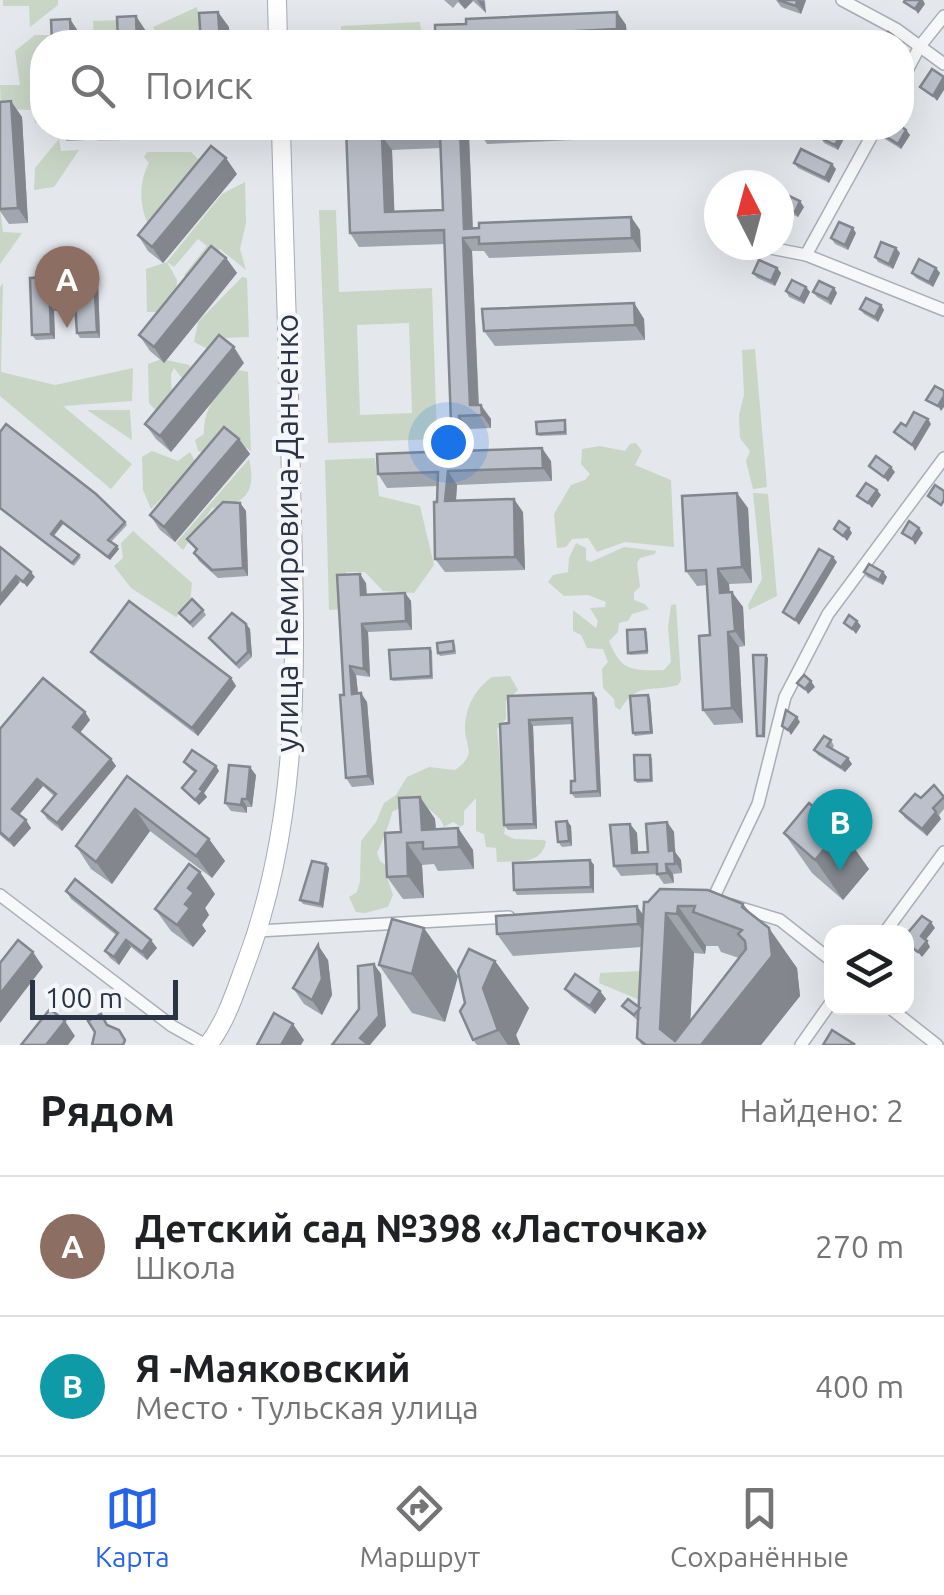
<!DOCTYPE html>
<html lang="ru">
<meta charset="utf-8">
<style>
:root{--surface:#fff;--page:#f2f2f2;--text:#202124;--muted:#757577;--line:#e0e0e0;--accent:#2563eb}
body{margin:0;font-family:Ubuntu,sans-serif;background:var(--page);color:var(--text)}
.controls{position:absolute;right:30px;bottom:30px;display:grid;overflow:hidden;border-radius:20px;box-shadow:0 10px 40px #0002}
.controls button{width:90px;height:90px;display:grid;place-items:center;padding:0;border:0;border-bottom:2px solid var(--line);background:var(--surface);color:var(--text);font:50px sans-serif}
.compass{position:absolute;left:704px;top:170px;width:90px;height:90px;border-radius:50%;background:var(--surface);box-shadow:0 10px 40px #0002;rotate:354deg}
.scale{position:absolute;left:30px;bottom:25px;width:148px;box-sizing:border-box;padding-left:10px;border:5px solid #2b3445;border-top:0;font-size:28px;line-height:35px;white-space:nowrap;color:#2b3445;-webkit-text-stroke:8px #f4f6f9;paint-order:stroke}
.you{position:absolute;left:448px;top:442px;width:35px;height:35px;margin:-25px;border:8px solid #fff;border-radius:50%;background:#1a73e8;box-shadow:0 0 0 15px #1a73e833}
.badge{display:grid;place-items:center;width:65px;height:65px;border-radius:50%;background:var(--accent);color:#fff;font-size:32px;font-weight:700}
.pin{position:absolute;translate:-50% -82px;filter:drop-shadow(0 2px 5px #0008)}
.pin::after{content:'';position:absolute;top:52px;width:35px;height:30px;background:inherit;clip-path:polygon(0 0,100% 0,50% 100%)}
.list{margin:0;padding:0;list-style:none}
h2{display:flex;justify-content:space-between;align-items:center;height:130px;margin:0;padding:0 40px;font-size:42px}
h2 small{font-size:32px;font-weight:400;color:var(--muted)}
.list li{display:grid;grid-template-columns:65px 1fr auto;gap:30px;align-items:center;box-sizing:border-box;height:140px;padding:0 40px;border-top:2px solid var(--line)}
.list b{display:block;font-size:38px;white-space:nowrap}
.list p{margin:0;font-size:32px;white-space:nowrap;color:var(--muted)}
.list em{font-size:32px;font-style:normal;color:var(--muted)}
.icon{flex:none;width:55px;height:55px;fill:none;stroke:currentColor;stroke-width:2;stroke-linecap:round;stroke-linejoin:round}
.map{position:relative;flex:none;width:944px;height:1045px;overflow:hidden}
.search{position:absolute;background:var(--surface);box-shadow:0 10px 40px #0002;left:30px;right:30px;top:30px;height:110px;display:flex;align-items:center;gap:25px;box-sizing:border-box;padding:0 35px;border-radius:40px;color:var(--muted);font-size:38px}
.sheet{height:410px;background:var(--surface)}
nav{display:flex;justify-content:space-around;align-items:center;box-sizing:border-box;height:140px;border-top:2px solid var(--line);background:var(--surface);font-size:28px;color:var(--muted)}
nav a{display:grid;justify-items:center;gap:5px}
nav .on{color:var(--accent)}
.map>svg:first-child{display:block}
.green{fill:#c9d6c5;fill-rule:evenodd}
.lines{fill:none;stroke-linecap:round;stroke-linejoin:round}
.street-casing{stroke:#a9aeb7;stroke-width:14}
.primary-casing{stroke:#a3abb8;stroke-width:20}
.street{stroke:#f7f8fa;stroke-width:11}
.primary{stroke:#fff;stroke-width:18}
.wall{fill:#a1a5ae;fill-rule:evenodd}
.shaded-wall{fill:#83868d}
.building{fill:#bbc0ca;stroke:#83868d;stroke-width:2.5;fill-rule:evenodd}
.labels{text-anchor:middle;stroke-width:8;stroke-linejoin:round;paint-order:stroke}
.street-label{font-size:32px;fill:#2b3445;stroke:#f4f6f9}
</style>
<div class="map">
<svg width="944" height="1045" viewBox="0 0 944 1045">
<rect width="100%" height="100%" fill="#e4e7ec"/>
<g class="green">
<path d="M3,0H58V5L30,27L29,6H3Z"/>
<path d="M197,7L204,42H162L153,27Z"/>
<path d="M122,20L123,42H94L93,21Z"/>
<path d="M420,22L422,42H341V26Z"/>
<path d="M35,35H56L57,42H42V122L35,123L34,110L1,109L0,85H20L15,51Z"/>
<path d="M98,128H128L129,140L98,141Z"/>
<path d="M59,139L61,151L79,150L54,187L34,190L35,168Z"/>
<path d="M147,152H191L203,164L148,224C139,205 139,181 149,163L144,157Z"/>
<path d="M245,182L246,223L240,249L246,270L220,249L193,282L184,275L207,246L198,239L174,267L167,262L177,280L175,305L169,312H147L146,269L167,262L222,194Z"/>
<path d="M0,208L3,232L22,233L0,264Z"/>
<path d="M319,210H336L339,292L432,288L437,439L328,443ZM409,323L412,413L360,415L357,325Z"/>
<path d="M242,277L247,278L249,337L223,338L212,351L194,342L198,322Z"/>
<path d="M3,283L1,372L55,385L133,368L132,401L63,406L132,464L111,489L0,396V287Z"/>
<path d="M755,349L767,487L753,489L746,461L750,451L740,438L739,415L744,395L742,350Z"/>
<path d="M162,359L189,365L193,375L185,382L174,368L171,374L172,399L157,412L149,403L148,364Z"/>
<path d="M239,370L248,372L251,451L229,436L210,454L198,451L195,440L204,434C203,407 220,388 239,370Z"/>
<path d="M87,410H130L132,440Z"/>
<path d="M636,443L642,451L635,465L671,480L674,547L625,542L597,552L588,538L572,539L566,547L557,548L554,514L571,485L585,480L590,474L581,464L582,449L600,446L625,451L630,444Z"/>
<path d="M152,451L178,461L190,452L198,467L184,475L151,509L143,490L142,457Z"/>
<path d="M375,458L379,496L420,506L434,565L414,593L383,591L365,572H346V609L329,610L325,460Z"/>
<path d="M249,459C257,492 245,505 212,508L183,550L176,543Z"/>
<path d="M753,493L768,494L777,596L749,610L748,605L762,579Z"/>
<path d="M133,531L192,583L190,603L176,617L131,588L114,566L123,558L121,543Z"/>
<path d="M576,543L586,548V560L591,562L624,547L656,551L655,554L640,558L637,563L640,587L634,592V600L645,604L649,609L632,614L628,621L619,623L618,632L609,641C621,671 632,671 664,670L671,662L668,627L671,605L676,604L681,680L678,685C648,693 638,681 620,710L615,707L614,699L603,688L602,669L608,662L603,649L587,648L581,635L573,631V610L596,628L598,621L590,608L605,607L606,602L588,595L564,596L548,582L553,575L568,572L569,558Z"/>
<path d="M510,676L518,690L506,701V719L497,729L506,824L504,834L514,839L542,840L546,841C542,866 518,860 497,862L496,848L486,847L484,834L476,831V798L464,811V824L461,827L453,822L444,827C440,813 428,813 422,800L416,799L392,812C392,817 380,848 377,853L380,861L391,869L387,877L393,895L388,907L365,913L356,912L349,897L357,892L360,881L361,841L376,822L384,803L396,795L407,777L429,767L455,770C479,753 464,747 465,726C466,706 476,688 492,677Z"/>
<path d="M643,971L642,991L637,999L599,983L600,973Z"/>
</g>
<g class="lines">
<g class="street-casing">
<g id="street">
<path d="M842,0L896,29L944,64"/>
<path d="M902,80L920,46L944,16"/>
<path d="M770,248L806,255L944,310"/>
<path d="M806,255L876,128"/>
<path d="M0,895L172,1026L206,1045"/>
<path d="M711,903L758,804L785,697L828,614L944,458"/>
<path d="M731,905L780,920L832,961"/>
<path d="M258,931L509,917"/>
<path d="M885,932L944,852"/>
<path d="M890,1008L937,1045"/>
<path d="M801,1045L832,1001"/>
</g>
</g>
<g class="primary-casing">
<g id="primary">
<path d="M277,0L278,42"/>
<path d="M208,1045C227,1020 235,992 246,963C304,809 295,645 291,484C289,365 284,246 281,128"/>
</g>
</g>
<use href="#street" class="street"/>
<use href="#primary" class="primary"/>
</g>
<g class="wall">
<path d="M444,0H485L486,13L473,1L465,9L458,2L453,8Z"/>
<path d="M776,0H806L801,14L781,7Z"/>
<path d="M617,12L626,25L627,42H435L466,24Z"/>
<path d="M0,102L22,117L28,223L9,224L0,211Z"/>
<path d="M58,128H86V140L67,141Z"/>
<path d="M125,128H152V138L133,139Z"/>
<path d="M211,128H235V134L216,135Z"/>
<path d="M346,128H639V137L487,144L482,136H469L473,228L631,217L640,230L641,252L489,258L484,251H472L479,405L491,419V428L469,429L470,451L551,461L552,481L457,485L456,500L523,512L525,570L445,572L435,559L438,486L387,488L378,474L452,451L445,244L359,247L350,233ZM440,148L443,210L394,212L392,150Z"/>
<path d="M849,129L838,150L824,143L821,138Z"/>
<path d="M906,130L910,135L901,149L885,139L882,134Z"/>
<path d="M794,163L836,169L829,183L798,168Z"/>
<path d="M237,174L163,263L148,251L138,235Z"/>
<path d="M782,205L804,207L798,217L785,211Z"/>
<path d="M856,233L848,250L835,244L831,238Z"/>
<path d="M900,253L893,269L878,262L875,257Z"/>
<path d="M226,258L237,273L164,363L150,351L139,335Z"/>
<path d="M777,268L781,273L775,286L757,278L753,273Z"/>
<path d="M936,268L940,273L933,287L916,278L912,273Z"/>
<path d="M98,281L100,338H80L77,333L76,310L54,311L55,339L36,340L32,335L53,283V295L75,294Z"/>
<path d="M806,287L810,292L804,304L789,297L786,291Z"/>
<path d="M834,288L837,293L831,305L817,297L813,292Z"/>
<path d="M634,303L644,319L645,340L495,346L484,331Z"/>
<path d="M881,305L884,310L878,322L864,314L860,309Z"/>
<path d="M244,363L171,452L156,439L145,424Z"/>
<path d="M565,420L566,423L567,435L539,436L537,434Z"/>
<path d="M0,432L125,522L127,525L111,542L119,549L110,560L63,524L54,536L81,557L74,566L0,509Z"/>
<path d="M239,439L250,454L175,542L160,530L150,515Z"/>
<path d="M240,503L246,511L248,576L218,578L199,561L194,553L196,550L187,539Z"/>
<path d="M748,508L752,583L729,584L730,592L743,607L745,646L739,647L743,723L714,725L703,710L710,635L707,585L697,586L686,571Z"/>
<path d="M864,572H883L887,577L883,585L867,577Z"/>
<path d="M366,583L367,595L405,593L411,601L412,630L368,632L370,677L356,675L358,693L367,702L374,785L352,787L346,778L344,695Z"/>
<path d="M203,610L206,615L193,628L179,613Z"/>
<path d="M246,624L250,629L252,657L239,669L209,638Z"/>
<path d="M647,631L648,654L630,655L628,653Z"/>
<path d="M455,644L456,654L440,656L438,653Z"/>
<path d="M430,648L432,651L433,679L393,681L391,679Z"/>
<path d="M91,652L231,678L236,686L198,736L97,659Z"/>
<path d="M597,698L601,797L575,798L571,793L575,781L573,724L533,726L537,829L508,830L504,825L509,723Z"/>
<path d="M650,698L653,734L635,736L633,733Z"/>
<path d="M85,712L90,720L80,733L111,759L116,766L62,831L47,819L42,811L54,796L43,786L19,815L31,828L14,847L0,835V729Z"/>
<path d="M831,740L834,746L832,749L852,764L845,772L818,755L814,750Z"/>
<path d="M652,757L653,782L637,783L635,780Z"/>
<path d="M184,762L216,766L219,771L204,793L207,797L199,805L182,788L195,773L188,767Z"/>
<path d="M256,775L252,807H247V813L231,811L225,803Z"/>
<path d="M127,776L209,839L225,861L212,878L150,831L112,884L91,869L76,846Z"/>
<path d="M944,795V809L939,815L941,819L927,836L905,818L900,811L921,798Z"/>
<path d="M420,797L435,819L436,830L458,828L473,850L474,869L438,871L434,864L422,865L424,898L403,899L387,877L401,832Z"/>
<path d="M567,821L571,826L572,846L562,847L558,842Z"/>
<path d="M667,822L674,832L675,852L681,860L682,873L673,874L674,883L664,884L657,874L621,876L614,866L630,824L637,833L638,853L648,852Z"/>
<path d="M784,833L869,869L843,900L812,873Z"/>
<path d="M590,860L594,865V893L517,895L514,890Z"/>
<path d="M326,864L329,868L323,908L303,904L300,900Z"/>
<path d="M66,891L157,948L147,960L131,947L119,965L110,958L105,951L116,935L71,899Z"/>
<path d="M215,894L205,908L209,915L202,925L206,931L193,947L171,931L155,909Z"/>
<path d="M644,902L743,904L797,968L800,996L761,1045H642L637,1038V1020L622,1006L638,1007L642,947L513,956L497,934L643,915ZM706,946H718L721,952L739,958L690,1021L694,953L705,954Z"/>
<path d="M328,960L332,995L322,1015L304,1004L293,988Z"/>
<path d="M495,961L529,1008L516,1035L520,1045H477L473,1040Z"/>
<path d="M379,965L458,976L445,1022L412,1013Z"/>
<path d="M565,989L600,991L606,999L595,1014L571,996Z"/>
</g>
<g class="shaded-wall">
<path d="M458,0H472L473,1L465,9Z"/>
<path d="M477,0L484,1L486,13Z"/>
<path d="M797,0H806L801,14L796,6Z"/>
<path d="M921,0H923L925,4L918,14L915,9Z"/>
<path d="M218,12L229,27L230,42H220Z"/>
<path d="M617,12L626,25L627,42L617,29Z"/>
<path d="M136,16L146,31L147,42H137Z"/>
<path d="M70,19L80,34L81,42H71Z"/>
<path d="M944,79V90L937,101L933,96Z"/>
<path d="M11,101L22,117L28,223L18,208Z"/>
<path d="M78,128H86V140Z"/>
<path d="M145,128H152V138Z"/>
<path d="M460,128H462L469,136L473,237L464,229Z"/>
<path d="M844,128L849,129L838,150L835,145Z"/>
<path d="M906,130L910,135L901,149L898,144Z"/>
<path d="M382,136L392,150L395,226L385,212Z"/>
<path d="M226,158L237,174L163,263L152,247Z"/>
<path d="M832,164L836,169L829,183L825,178Z"/>
<path d="M800,201L804,207L798,217L795,212Z"/>
<path d="M631,217L640,230L641,252L632,238Z"/>
<path d="M853,228L856,233L848,250L845,245Z"/>
<path d="M463,238L472,251L479,415L470,405Z"/>
<path d="M896,248L900,253L893,269L889,264Z"/>
<path d="M226,258L237,273L164,363L154,347Z"/>
<path d="M777,268L781,273L775,286L771,281Z"/>
<path d="M936,268L940,273L933,287L929,282Z"/>
<path d="M94,275L98,281L100,338L97,332Z"/>
<path d="M49,277L53,283V300L50,295Z"/>
<path d="M806,287L810,292L804,304L800,299Z"/>
<path d="M834,288L837,293L831,305L828,299Z"/>
<path d="M634,303L644,319L645,340L635,325Z"/>
<path d="M881,305L884,310L878,322L875,317Z"/>
<path d="M50,306L54,311L55,339L51,334Z"/>
<path d="M234,347L244,363L171,452L160,436Z"/>
<path d="M944,396V407L941,411L938,406Z"/>
<path d="M481,405L491,419V428L482,415Z"/>
<path d="M459,416L469,429L470,464L461,451Z"/>
<path d="M928,419L931,424L915,451L912,445Z"/>
<path d="M239,439L250,454L175,542L164,527Z"/>
<path d="M542,448L551,461L552,481L543,468Z"/>
<path d="M891,467L895,472L888,482L884,477Z"/>
<path d="M448,471L457,485L455,514L445,501Z"/>
<path d="M877,490L881,495L872,508L868,503Z"/>
<path d="M737,493L748,508L752,583L742,567Z"/>
<path d="M514,499L523,512L525,570L515,557Z"/>
<path d="M240,503L246,511L248,576L243,568Z"/>
<path d="M61,521L63,524L53,536L51,534Z"/>
<path d="M849,528L852,533L847,541L843,536Z"/>
<path d="M919,528L923,533L915,545L912,539Z"/>
<path d="M117,546L119,549L110,560L108,557Z"/>
<path d="M833,557L837,562L799,625L795,620Z"/>
<path d="M718,569L729,584L730,608L720,593Z"/>
<path d="M31,572L35,577L27,587L23,582Z"/>
<path d="M883,572L887,577L883,585L879,580Z"/>
<path d="M360,574L366,583L367,604L361,595Z"/>
<path d="M16,576L20,582L0,606V596Z"/>
<path d="M732,592L743,607L745,646L735,631Z"/>
<path d="M405,593L411,601L412,630L406,621Z"/>
<path d="M857,621L861,626L856,634L852,629Z"/>
<path d="M246,624L250,629L252,657L248,652Z"/>
<path d="M362,624L368,632L370,677L364,669Z"/>
<path d="M728,632L739,647L743,723L732,708Z"/>
<path d="M766,655L768,658L765,738L763,736Z"/>
<path d="M350,666L356,675L359,703L352,694Z"/>
<path d="M231,678L236,686L198,736L192,728Z"/>
<path d="M811,681L815,687L808,694L805,689Z"/>
<path d="M361,693L367,702L374,785L368,776Z"/>
<path d="M593,693L597,698L601,797L598,791Z"/>
<path d="M648,695L650,698L653,734L651,732Z"/>
<path d="M85,712L90,720L78,735L73,727Z"/>
<path d="M797,717L800,722L791,735L788,730Z"/>
<path d="M529,720L533,726L537,829L534,824Z"/>
<path d="M848,758L852,764L845,772L841,767Z"/>
<path d="M111,759L116,766L62,831L57,823Z"/>
<path d="M216,766L219,771L204,793L207,797L199,805L195,800L200,789Z"/>
<path d="M250,767L256,775L252,807L247,799Z"/>
<path d="M37,779L43,786L18,816L12,809Z"/>
<path d="M420,797L435,819L437,848L422,830Z"/>
<path d="M242,799L247,807V813L241,805Z"/>
<path d="M135,809L150,831L112,884L96,862Z"/>
<path d="M936,812L941,819L927,836L922,829Z"/>
<path d="M26,820L31,828L14,847L9,840Z"/>
<path d="M567,821L571,826L572,846L569,841Z"/>
<path d="M667,822L674,832L675,852L681,860L682,873L669,851Z"/>
<path d="M630,824L637,833L639,863L632,853Z"/>
<path d="M458,828L473,850L474,869L459,847Z"/>
<path d="M841,829L869,869L843,900L815,860Z"/>
<path d="M209,839L225,861L212,878L196,856Z"/>
<path d="M407,843L422,865L424,898L408,876Z"/>
<path d="M590,860L594,865V893L591,887Z"/>
<path d="M326,864L329,868L323,908L320,904Z"/>
<path d="M666,864L673,874L674,883L667,873Z"/>
<path d="M200,872L215,894L205,908L209,915L202,925L206,931L193,947L177,925L185,904L188,888Z"/>
<path d="M743,904L770,942L769,928L797,968L800,996L761,1045H701L772,956L742,907Z"/>
<path d="M637,906L652,928L653,946L638,924Z"/>
<path d="M678,906L706,946L705,954L677,914Z"/>
<path d="M666,913L694,953L689,1045H671L660,1029Z"/>
<path d="M931,922L935,928L924,942L921,936Z"/>
<path d="M424,928L458,976L445,1022L412,974Z"/>
<path d="M126,940L131,947L119,965L114,957Z"/>
<path d="M151,940L157,948L147,960L142,952Z"/>
<path d="M927,941L930,947L922,957L918,952Z"/>
<path d="M318,945L328,960L332,995L322,1015L312,1000Z"/>
<path d="M33,952L43,967L0,1023V994Z"/>
<path d="M495,961L529,1008L516,1035L520,1045H508L498,1030L483,988Z"/>
<path d="M374,964L381,974L386,1026L370,1045H365L360,1038Z"/>
<path d="M600,991L606,999L595,1014L590,1006Z"/>
<path d="M65,1021L75,1036L68,1045H46Z"/>
<path d="M293,1024L304,1040L301,1045H281Z"/>
</g>
<g class="building">
<path d="M778,0H797L796,6Z"/>
<path d="M905,0H921L915,9L904,2Z"/>
<path d="M218,12L220,42H201L199,13Z"/>
<path d="M617,12V29L456,37V42H435V25L466,24V19Z"/>
<path d="M136,16L137,42H118L117,17Z"/>
<path d="M70,19L71,42H52L51,20Z"/>
<path d="M888,32L901,42H882Z"/>
<path d="M932,69L944,77L933,96L920,87Z"/>
<path d="M11,101L18,208L0,209V102Z"/>
<path d="M902,127L906,130L898,144L882,134L886,128Z"/>
<path d="M346,128H460L464,229L479,228V223L631,217L632,238L479,244V237L463,238L470,405H481L482,415L459,416L461,451L542,448L543,468L448,471L445,501L514,499L515,557L435,559L434,502H437L438,472L378,474L377,454L452,451L444,230L350,233ZM440,134L443,210L385,212L382,136Z"/>
<path d="M478,128H535L478,130Z"/>
<path d="M826,128H844L835,145L821,138Z"/>
<path d="M211,146L226,158L152,247L138,235Z"/>
<path d="M801,149L832,164L825,178L794,163Z"/>
<path d="M787,195L800,201L795,212L782,205Z"/>
<path d="M839,222L853,228L845,245L831,238Z"/>
<path d="M881,242L896,248L889,264L875,257Z"/>
<path d="M211,246L226,258L154,347L139,335Z"/>
<path d="M919,259L936,268L929,282L912,273Z"/>
<path d="M759,260L777,268L771,281L753,273Z"/>
<path d="M94,275L97,332L77,333L75,305L50,306L51,334L32,335L30,278L49,277L50,295L75,294L74,276Z"/>
<path d="M792,280L806,287L800,299L786,291Z"/>
<path d="M819,281L834,288L828,299L813,292Z"/>
<path d="M866,298L881,305L875,317L860,309Z"/>
<path d="M634,303L635,325L484,331L482,309Z"/>
<path d="M219,335L234,347L160,436L145,424Z"/>
<path d="M935,386L944,391V396L938,406L926,400Z"/>
<path d="M914,412L928,419L912,445L894,432L901,423L906,426Z"/>
<path d="M565,420V432L537,434L536,422Z"/>
<path d="M6,424L96,494L125,522L108,540L117,546L108,557L61,521L51,534L79,555L72,563L0,508V432Z"/>
<path d="M224,427L239,439L164,527L150,515Z"/>
<path d="M876,456L891,467L884,477L869,466Z"/>
<path d="M866,483L877,490L868,503L857,496Z"/>
<path d="M935,485L944,491V500L941,505L928,496Z"/>
<path d="M737,493L742,567L718,569L720,593L732,592L735,631L728,632L732,708L703,710L699,636L710,635L706,570L686,571L682,496Z"/>
<path d="M223,502L240,503L243,568L212,570L194,553L197,549L187,539Z"/>
<path d="M839,521L849,528L843,536L834,529Z"/>
<path d="M909,521L919,528L912,539L902,533Z"/>
<path d="M0,547L31,572L23,582L16,576L0,596Z"/>
<path d="M819,549L833,557L795,620L783,612Z"/>
<path d="M869,564L883,572L879,580L864,572Z"/>
<path d="M360,574L361,595L405,593L406,621L362,624L364,669L350,666L352,694L361,693L368,776L346,778L340,695H344L337,575Z"/>
<path d="M192,599L203,610L190,623L179,613Z"/>
<path d="M129,601L231,678L192,728L91,652Z"/>
<path d="M232,613L246,624L248,652L236,664L209,638Z"/>
<path d="M849,615L857,621L852,629L844,623Z"/>
<path d="M645,629L647,651L628,653L627,630Z"/>
<path d="M453,641L454,651L438,653L437,643Z"/>
<path d="M430,648L431,676L391,679L389,650Z"/>
<path d="M753,655H766L763,736H757Z"/>
<path d="M804,675L811,681L805,689L797,683Z"/>
<path d="M43,678L85,712L73,727L111,759L57,823L42,811L56,794L37,779L12,809L26,820L9,840L0,832V729Z"/>
<path d="M593,693L598,791L571,793V781H575L572,718L529,720L534,824L504,825L500,724L509,723L508,696Z"/>
<path d="M648,695L651,732L633,733L630,696Z"/>
<path d="M786,710L797,717L788,730L782,726Z"/>
<path d="M824,736L831,740L827,746L848,758L841,767L814,750Z"/>
<path d="M192,750L216,766L200,789L203,791L195,800L182,788L196,771L184,762Z"/>
<path d="M634,755H650L651,780H635Z"/>
<path d="M229,765L250,767L247,799H242L241,805L225,803Z"/>
<path d="M127,776L209,839L196,856L135,809L96,862L76,846Z"/>
<path d="M934,785L944,797L933,808L936,812L922,829L900,811L915,794L921,798Z"/>
<path d="M420,797L422,830L458,828L459,847L423,849V842L407,843L408,876L387,877L385,833L401,832L399,798Z"/>
<path d="M809,803L841,829L815,860L784,833Z"/>
<path d="M567,821L569,841L558,842L556,822Z"/>
<path d="M667,822L669,851L674,850L675,864H666L667,873L657,874V864L614,866L610,825L630,824L632,853L648,852L646,824Z"/>
<path d="M590,860L591,887L514,890L513,863Z"/>
<path d="M312,861L326,864L320,904L300,900Z"/>
<path d="M189,864L200,872L188,888L194,893L185,904L190,908L177,925L155,909Z"/>
<path d="M75,879L151,940L142,952L126,940L114,957L105,951L118,933L66,891Z"/>
<path d="M660,889L708,890L743,904L742,907L769,928L772,956L701,1045H646L637,1038L644,902H648ZM678,906H695L693,912L742,930L738,934L745,941L746,949L675,1041L660,1029L666,913L677,914Z"/>
<path d="M637,906L638,924L497,934L496,916Z"/>
<path d="M922,916L931,922L921,936L927,941L918,952L906,943V935Z"/>
<path d="M392,919L424,928L412,974L379,965Z"/>
<path d="M18,940L33,952L0,994V963Z"/>
<path d="M318,945L322,979L312,1000L293,988Z"/>
<path d="M469,949L495,961L483,988L498,1030L473,1040L460,1011L465,1003L458,971Z"/>
<path d="M374,964L379,1016L360,1038L369,1045H332L359,1009L358,966Z"/>
<path d="M575,974L600,991L590,1006L565,989Z"/>
<path d="M628,999L640,1008L634,1015L622,1006Z"/>
<path d="M50,1009L65,1021L46,1045H21Z"/>
<path d="M274,1013L293,1024L281,1045H257Z"/>
<path d="M101,1014L107,1025L119,1030L125,1040L123,1045H92L95,1032L88,1021Z"/>
<path d="M832,1030L854,1044L853,1045H823Z"/>
</g>
<g class="labels">
<g class="street-label">
<text transform="translate(287 533) rotate(-90)" y="11">улица Немировича-Данченко</text>
</g>
</g>
</svg>
<div class="controls">
<button><svg class="icon" aria-label="layers" viewBox="0 0 24 24"><path d="M12 4l9 5-9 5-9-5zM3 14l9 5 9-5"/></svg></button>
</div>
<svg class="compass" viewBox="-18 -18 36 36"><path d="M0-13l5 13h-10z" fill="#e53935"/><path d="M0 13l5-13h-10z" fill="#757577"/></svg>
<div class="scale">100 m</div>
<div class="you"></div>
<div class="pin badge" style="left:67px;top:328px;background:#8d6e63">A</div>
<div class="pin badge" style="left:840px;top:871px;background:#0f9aa8">B</div>
<div class="search"><svg class="icon" aria-label="search" viewBox="0 0 24 24"><circle cx="10" cy="10" r="6"/><path d="M15 15l6 6"/></svg>Поиск</div>
</div>
<section class="sheet">
<h2>Рядом<small>Найдено: 2</small></h2>
<ul class="list">
<li><span class="badge" style="background:#8d6e63">A</span><div><b>Детский сад №398 «Ласточка»</b><p>Школа</p></div><em>270 m</em></li>
<li><span class="badge" style="background:#0f9aa8">B</span><div><b>Я -Маяковский</b><p>Место · Тульская улица</p></div><em>400 m</em></li>
</ul>
</section>
<nav>
<a class="on"><svg class="icon" aria-label="map" viewBox="0 0 24 24"><path d="M3 6l6-2 6 2 6-2v14l-6 2-6-2-6 2zM9 4v14M15 6v14"/></svg>Карта</a>
<a><svg class="icon" aria-label="directions" viewBox="0 0 24 24"><path d="M12 3l9 9-9 9-9-9zM9 14v-3h6M13 9l2 2-2 2"/></svg>Маршрут</a>
<a><svg class="icon" aria-label="saved" viewBox="0 0 24 24"><path d="M7 4h10v16l-5-4-5 4z"/></svg>Сохранённые</a>
</nav>
